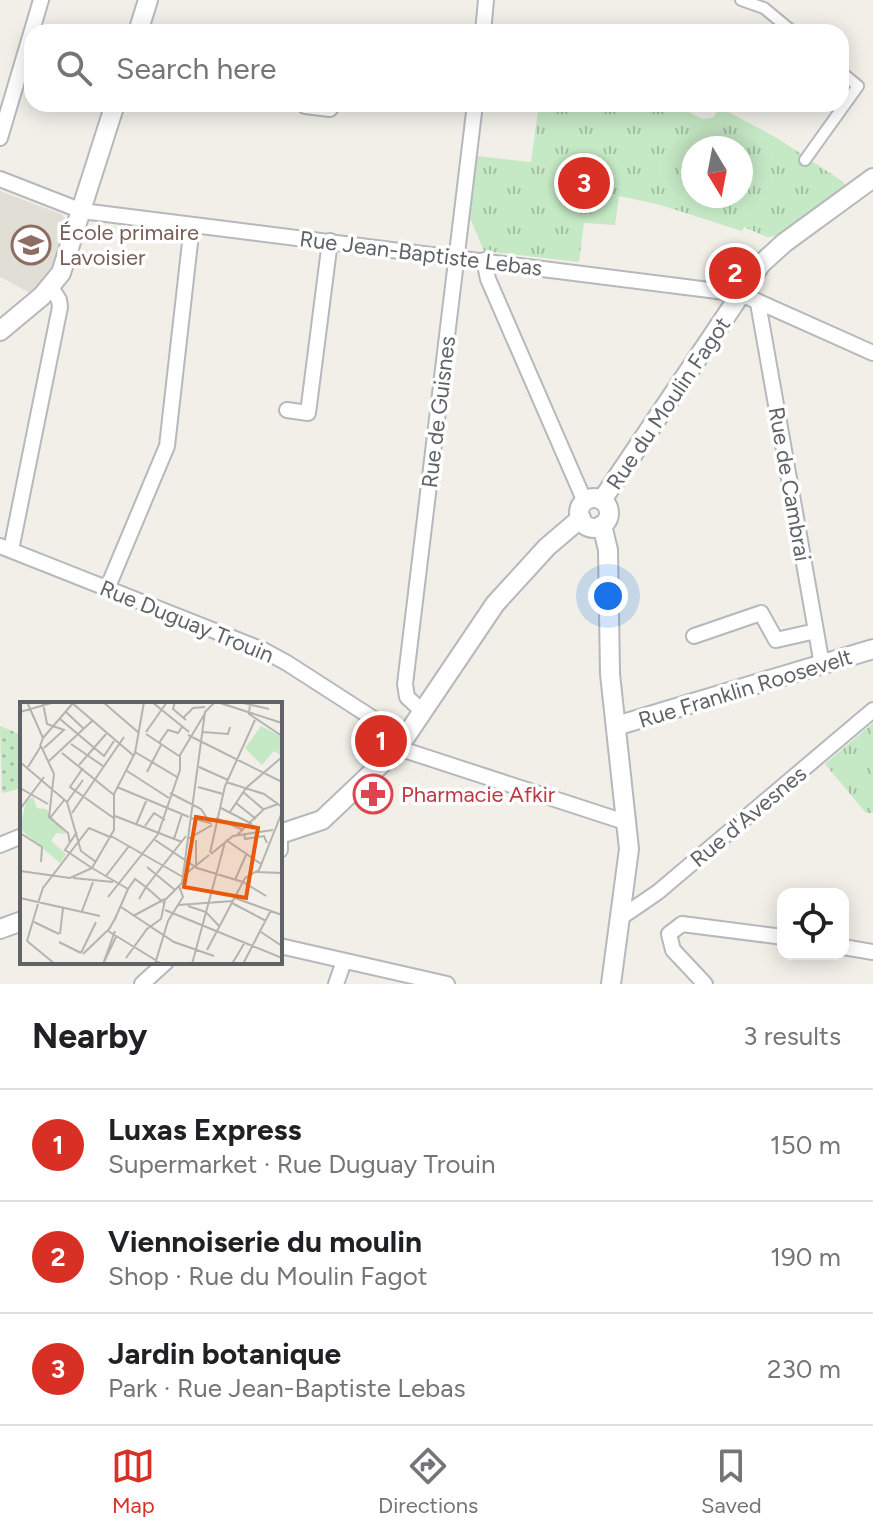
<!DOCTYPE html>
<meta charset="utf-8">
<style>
:root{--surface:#fff;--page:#f6f6f6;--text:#202124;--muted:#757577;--line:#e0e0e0;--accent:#d93025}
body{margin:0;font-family:Figtree,sans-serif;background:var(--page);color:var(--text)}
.controls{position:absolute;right:24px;bottom:24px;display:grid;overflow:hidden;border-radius:16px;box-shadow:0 4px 20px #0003}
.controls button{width:72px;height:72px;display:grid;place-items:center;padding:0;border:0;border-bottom:2px solid var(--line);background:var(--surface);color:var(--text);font:40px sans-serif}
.compass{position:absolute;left:681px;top:136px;width:72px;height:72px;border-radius:50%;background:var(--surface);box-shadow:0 4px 20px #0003;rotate:170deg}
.you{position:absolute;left:608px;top:596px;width:28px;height:28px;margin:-20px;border:6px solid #fff;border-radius:50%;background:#1a73e8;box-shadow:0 0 0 12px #1a73e833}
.badge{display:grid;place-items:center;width:52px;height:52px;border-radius:50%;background:var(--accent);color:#fff;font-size:26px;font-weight:700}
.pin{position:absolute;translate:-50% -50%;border:4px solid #fff;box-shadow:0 2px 8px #0006}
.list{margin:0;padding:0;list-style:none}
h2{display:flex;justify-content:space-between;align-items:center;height:104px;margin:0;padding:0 32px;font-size:34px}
h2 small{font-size:26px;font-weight:400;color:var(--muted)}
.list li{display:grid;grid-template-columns:52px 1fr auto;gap:24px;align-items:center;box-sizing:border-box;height:112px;padding:0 32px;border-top:2px solid var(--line)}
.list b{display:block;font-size:30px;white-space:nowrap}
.list p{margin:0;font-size:26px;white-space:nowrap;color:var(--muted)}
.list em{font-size:26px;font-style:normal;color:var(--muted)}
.icon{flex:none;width:44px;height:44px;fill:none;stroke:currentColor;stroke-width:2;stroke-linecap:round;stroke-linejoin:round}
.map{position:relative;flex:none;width:873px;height:984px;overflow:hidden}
.search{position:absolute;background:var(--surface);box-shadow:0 4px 20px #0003;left:24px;right:24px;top:24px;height:88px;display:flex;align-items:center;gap:20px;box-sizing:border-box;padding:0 28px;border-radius:24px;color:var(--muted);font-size:30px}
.sheet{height:440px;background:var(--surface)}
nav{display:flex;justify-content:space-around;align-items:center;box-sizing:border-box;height:112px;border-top:2px solid var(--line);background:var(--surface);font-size:22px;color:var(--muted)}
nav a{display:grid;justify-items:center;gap:4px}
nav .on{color:var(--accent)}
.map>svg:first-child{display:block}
.education{fill:#e1ded6}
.grass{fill:url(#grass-dots)}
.park{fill:url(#park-tufts);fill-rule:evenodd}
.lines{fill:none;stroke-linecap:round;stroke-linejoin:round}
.pedestrian-casing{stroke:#b5b8bc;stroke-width:14}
.minor-casing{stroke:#b5b8bc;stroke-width:18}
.tertiary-casing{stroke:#b5b8bc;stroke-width:22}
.pedestrian{stroke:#fff;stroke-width:10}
.minor{stroke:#fff;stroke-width:14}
.tertiary{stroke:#fff;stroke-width:18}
.labels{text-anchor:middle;stroke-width:7;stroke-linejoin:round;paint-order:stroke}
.education-label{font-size:22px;fill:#785e54;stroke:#fff;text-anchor:start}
.street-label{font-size:22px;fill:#5f6368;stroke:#fff}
.health-label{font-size:22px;fill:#be3a42;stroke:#fff;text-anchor:start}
.inset-road{fill:none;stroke:#b3b3b1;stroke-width:2}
.view{fill:#e8590c;fill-opacity:0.15;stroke:#e8590c;stroke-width:4}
.inset-edge{fill:none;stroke:#5f6368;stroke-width:4}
</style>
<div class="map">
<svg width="873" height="984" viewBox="0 0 873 984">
<defs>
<pattern id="grass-dots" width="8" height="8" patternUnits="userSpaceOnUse" patternTransform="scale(2)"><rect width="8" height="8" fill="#c5e8c5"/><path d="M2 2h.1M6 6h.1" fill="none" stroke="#a3c0a4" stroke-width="1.8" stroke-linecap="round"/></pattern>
<pattern id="park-tufts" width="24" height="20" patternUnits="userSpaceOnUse" patternTransform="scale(2)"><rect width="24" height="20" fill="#c5e8c5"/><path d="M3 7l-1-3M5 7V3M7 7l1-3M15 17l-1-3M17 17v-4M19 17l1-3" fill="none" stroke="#a3c0a4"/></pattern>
</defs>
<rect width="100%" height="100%" fill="#f1efe8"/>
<path class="education" d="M0,191L61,214L69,222L53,267L32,294L0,277Z"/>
<path class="grass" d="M0,726L22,735V788L2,793Z"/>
<g class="park">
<path d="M539,104H684L682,109L703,119L714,117L719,107L777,138L842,181L845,185L778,236L767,237L744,227L742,231L657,204L619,196L615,225L584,223L579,262L484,251L470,218L477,156L531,162ZM693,148H741V196H693Z"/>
<path d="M873,723V813H866L825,764Z"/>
</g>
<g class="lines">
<g class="pedestrian-casing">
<g id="pedestrian">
<path d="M741,0L764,8L793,32"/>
<path d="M805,160L858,86L841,72"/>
</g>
</g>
<g class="minor-casing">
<g id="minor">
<path d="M483,32L486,0"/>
<path d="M305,106L330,109V104"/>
<path d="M0,138L41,0"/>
<path d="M0,179L82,211L741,294L873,353"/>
<path d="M484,260L488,279L585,502"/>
<path d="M758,303L822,665"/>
<path d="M287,410L308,413L330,241"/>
<path d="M0,546L263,650L287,663L405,739"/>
<path d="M11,550L60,307L59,300L51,287"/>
<path d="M107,589L167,446L192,225"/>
<path d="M694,636L761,613L776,640L816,631"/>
<path d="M423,712L407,697L405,684L475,104"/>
<path d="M398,748L628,823"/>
<path d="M280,840V850"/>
<path d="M0,845L22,836"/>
<path d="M620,918L658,892L873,710"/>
<path d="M280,946L447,984"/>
<path d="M843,947L873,952"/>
<path d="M142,984L166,962"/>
<path d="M336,984L344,961"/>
<path d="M705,984L673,950L669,934L682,924L783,937"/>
</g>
</g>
<g class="tertiary-casing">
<g id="tertiary">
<path d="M138,32L148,0"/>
<path d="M0,331L42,296L61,273L115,104"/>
<circle cx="594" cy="513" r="15"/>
<path d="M602,500L761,264L784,243L873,178"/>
<path d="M602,525L608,550L610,674L629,849L611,984"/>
<path d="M616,726L873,649"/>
<path d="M280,834L322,820L398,748L495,604L547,547L581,518"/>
<path d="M0,929L22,921"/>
</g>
</g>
<use href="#pedestrian" class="pedestrian"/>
<use href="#minor" class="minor"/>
<use href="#tertiary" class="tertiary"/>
</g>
<defs>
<g id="school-ring" transform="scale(2)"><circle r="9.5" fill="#fff" stroke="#8d6e63" stroke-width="1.5"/><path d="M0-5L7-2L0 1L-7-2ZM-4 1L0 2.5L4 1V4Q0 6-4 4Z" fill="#8d6e63"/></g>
<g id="pharmacy-ring" transform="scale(2)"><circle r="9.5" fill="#fff" stroke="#e0444e" stroke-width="1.5"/><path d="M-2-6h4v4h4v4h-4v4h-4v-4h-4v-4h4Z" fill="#e0444e"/></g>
</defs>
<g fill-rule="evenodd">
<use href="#school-ring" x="31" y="245"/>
<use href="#pharmacy-ring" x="373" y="794"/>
</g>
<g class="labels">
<g class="education-label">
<text x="59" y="240">École primaire<tspan x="59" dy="25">Lavoisier</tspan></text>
</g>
<g class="street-label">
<text transform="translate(421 253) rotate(7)" y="8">Rue Jean-Baptiste Lebas</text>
<text transform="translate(668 403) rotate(-56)" y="8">Rue du Moulin Fagot</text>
<text transform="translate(438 412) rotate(-83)" y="8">Rue de Guisnes</text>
<text transform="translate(790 484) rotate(80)" y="8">Rue de Cambrai</text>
<text transform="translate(187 621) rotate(22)" y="8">Rue Duguay Trouin</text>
<text transform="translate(745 688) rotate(-17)" y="8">Rue Franklin Roosevelt</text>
<text transform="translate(748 816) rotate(-40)" y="8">Rue d'Avesnes</text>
</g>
<g class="health-label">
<text x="401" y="802">Pharmacie Afkir</text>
</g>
</g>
<g transform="translate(20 702)">
<rect width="262" height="262" fill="#f1efe8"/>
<path d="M13,95L17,106L26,107L46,132L36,131L31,139L46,152L40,161L0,127L6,99Z" fill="#c5e8c5"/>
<path d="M241,24L262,35V54L254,49L242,63L225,46Z" fill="#c5e8c5"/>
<path class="inset-road" d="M7,0L23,36L20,44M51,0L114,54M83,0L119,31M132,0L169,30M155,0L153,7L166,18M197,0L262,21M219,0L249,7M23,1L27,22L44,28L24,46M230,2L229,12L262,34M0,10L35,0M46,10L64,27M163,16L173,6L185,5M40,17L84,54L94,39M126,30L147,0M183,30L208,32L210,25M126,32L159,54M168,33L262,80M23,36L53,1M139,41L148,28L158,31L162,25M51,42L83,64M21,44L34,72L29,115L48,131L50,141M115,50L157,75M42,51L94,93M29,59L72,19M0,60L47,100L61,149L76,160M59,63L86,32M8,65L21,44M179,65L208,78M63,66L50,85L95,117M107,69L149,96M127,70L141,43M206,80L244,92L262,105M97,85L169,115M178,85L203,92M0,86L28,102M226,86L262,55M223,90L243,107M150,91L181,107L190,121L171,116M47,100L63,78M216,101L236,117M201,106L232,122M0,107L24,75M210,110L226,86M52,111L104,35M95,114L162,140M30,116L45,97M196,116L223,128M116,123L127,97M125,124L134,111L145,118M57,130L45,148L72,166M0,131L22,145L21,160M224,132L225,137L244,134L247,141M217,133L244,107L258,102M91,134L163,175M154,137L162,112M168,137L192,123M135,138L177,166L223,180L246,194M176,138V165M206,138L241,162M190,151L205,84L235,18M191,152L213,134L253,128M127,165L155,188M72,166L94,128V92L115,51L124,0M72,166L108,187M0,169L50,176L72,166M236,170L262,171M86,174L109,144M163,174L189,153M53,176L93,180M215,178L226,153M108,187L115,177L126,185L166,134M88,195L138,132L160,68V53L184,13M0,196L80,214M215,196L262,213M119,197L126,185L145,202M18,201L23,186L69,126L90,135M212,201L246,219M158,203L213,199M168,204L186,210L200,225M101,205L154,240L194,254M145,208L262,256M62,209L73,180M113,214L145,197M96,215L88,229L142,262M94,219L108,187M14,220L39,232M241,230L262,244M40,232L43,206M7,239L18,202M7,239L35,262M39,240L61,251M187,248L225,176L239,168L262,110M61,251L76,220M63,252L88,228M106,256L127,227L141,217L145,198L162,181L185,10L195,0M83,262L96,235M83,262L95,229M135,262L148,219L163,195L159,184M172,262L205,140M212,262L225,240M223,262L251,208"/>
<path class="view" d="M176,115L238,126L226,196L164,185Z"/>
<rect width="262" height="262" class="inset-edge"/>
</g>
</svg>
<div class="controls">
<button><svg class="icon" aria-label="locate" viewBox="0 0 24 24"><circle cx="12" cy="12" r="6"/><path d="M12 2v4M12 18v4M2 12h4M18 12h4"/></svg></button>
</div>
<svg class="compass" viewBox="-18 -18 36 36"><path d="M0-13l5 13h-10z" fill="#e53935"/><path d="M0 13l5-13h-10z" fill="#757577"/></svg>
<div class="you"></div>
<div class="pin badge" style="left:381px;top:741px">1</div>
<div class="pin badge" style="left:735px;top:273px">2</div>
<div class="pin badge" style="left:584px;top:183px">3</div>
<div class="search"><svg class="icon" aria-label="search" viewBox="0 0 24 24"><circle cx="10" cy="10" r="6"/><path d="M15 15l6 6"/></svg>Search here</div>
</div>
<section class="sheet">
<h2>Nearby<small>3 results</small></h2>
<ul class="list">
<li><span class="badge">1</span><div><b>Luxas Express</b><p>Supermarket · Rue Duguay Trouin</p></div><em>150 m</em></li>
<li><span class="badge">2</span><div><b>Viennoiserie du moulin</b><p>Shop · Rue du Moulin Fagot</p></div><em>190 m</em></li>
<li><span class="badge">3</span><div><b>Jardin botanique</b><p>Park · Rue Jean-Baptiste Lebas</p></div><em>230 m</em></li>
</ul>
</section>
<nav>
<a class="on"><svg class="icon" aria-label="map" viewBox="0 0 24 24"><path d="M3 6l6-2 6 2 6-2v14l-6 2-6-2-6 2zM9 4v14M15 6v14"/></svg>Map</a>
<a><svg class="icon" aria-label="directions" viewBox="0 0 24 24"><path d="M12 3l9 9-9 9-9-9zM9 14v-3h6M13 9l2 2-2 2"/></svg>Directions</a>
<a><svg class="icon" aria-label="saved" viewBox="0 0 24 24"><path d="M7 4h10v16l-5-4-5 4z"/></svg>Saved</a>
</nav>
